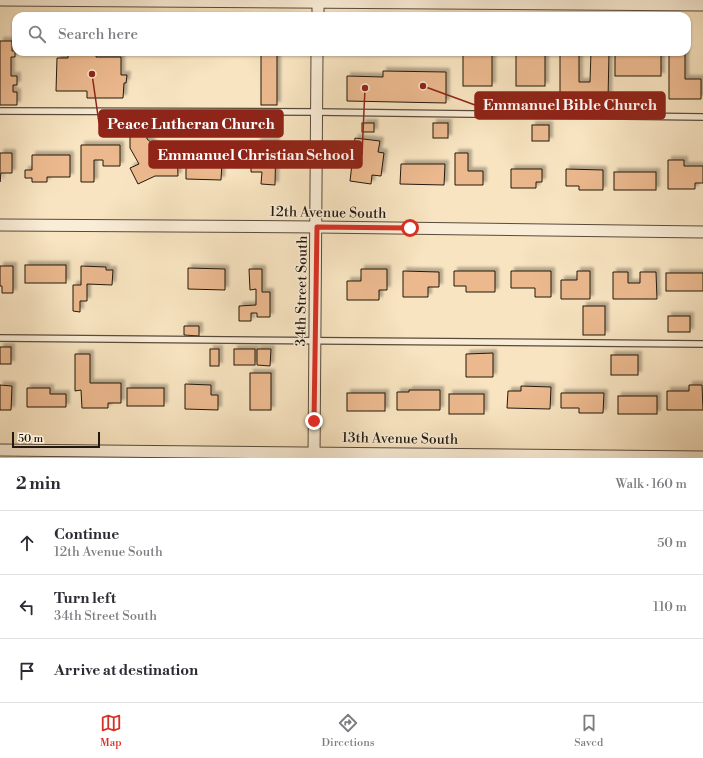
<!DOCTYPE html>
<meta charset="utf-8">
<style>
:root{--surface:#fff;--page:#f2f2f3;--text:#2b2b33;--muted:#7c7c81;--line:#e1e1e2;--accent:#d93025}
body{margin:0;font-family:"Libre Bodoni",serif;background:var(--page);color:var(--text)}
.scale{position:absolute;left:12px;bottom:10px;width:88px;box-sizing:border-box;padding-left:4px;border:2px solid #22180d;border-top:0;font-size:11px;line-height:14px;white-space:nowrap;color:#22180d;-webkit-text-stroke:3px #faedd7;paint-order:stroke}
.stop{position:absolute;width:12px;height:12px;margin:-9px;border:3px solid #d93025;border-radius:50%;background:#fff}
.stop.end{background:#d93025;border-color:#fff;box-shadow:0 1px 4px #0008}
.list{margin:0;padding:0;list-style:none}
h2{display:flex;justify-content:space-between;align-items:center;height:52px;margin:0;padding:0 16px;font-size:17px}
h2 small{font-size:13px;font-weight:400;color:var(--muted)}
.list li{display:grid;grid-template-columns:26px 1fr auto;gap:12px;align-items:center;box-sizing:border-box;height:64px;padding:0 16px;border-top:1px solid var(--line)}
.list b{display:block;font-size:15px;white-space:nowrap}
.list p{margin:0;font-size:13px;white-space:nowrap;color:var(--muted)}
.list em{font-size:13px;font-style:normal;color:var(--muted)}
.icon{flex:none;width:22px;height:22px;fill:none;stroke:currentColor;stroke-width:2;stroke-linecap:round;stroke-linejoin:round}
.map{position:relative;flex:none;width:703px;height:458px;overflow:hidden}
.search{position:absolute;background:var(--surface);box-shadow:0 1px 3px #0004;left:12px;right:12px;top:12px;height:44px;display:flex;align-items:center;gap:10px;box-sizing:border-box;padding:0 14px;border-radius:12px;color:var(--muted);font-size:15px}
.sheet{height:244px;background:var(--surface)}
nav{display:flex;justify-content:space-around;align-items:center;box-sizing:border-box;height:56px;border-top:1px solid var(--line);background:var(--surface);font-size:11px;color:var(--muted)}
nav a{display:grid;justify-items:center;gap:2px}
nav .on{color:var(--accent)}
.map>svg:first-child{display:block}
.building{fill:#ecb98f;stroke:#22180d;filter:url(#shadow)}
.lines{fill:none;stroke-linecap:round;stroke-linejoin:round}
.lane-casing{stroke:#584b3a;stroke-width:8}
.street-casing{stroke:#584b3a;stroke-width:13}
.lane{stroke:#faedd7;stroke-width:5.5}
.street{stroke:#faedd7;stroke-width:11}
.route{stroke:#d93025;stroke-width:5}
.labels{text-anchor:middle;stroke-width:3;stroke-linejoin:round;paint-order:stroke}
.street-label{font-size:14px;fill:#22180d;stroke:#faedd7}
.leader{fill:none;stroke:#8f2418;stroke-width:1.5}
.callout-dot{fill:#8f2418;stroke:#faedd7;stroke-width:1.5}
.callout{fill:#8f2418;stroke:#8f2418;stroke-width:1.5}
.callout-label{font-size:15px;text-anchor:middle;font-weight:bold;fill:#fff}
</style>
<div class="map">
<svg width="703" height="458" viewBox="0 0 703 458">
<defs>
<filter id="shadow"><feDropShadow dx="3.5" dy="-3.5" stdDeviation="1" flood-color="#0004"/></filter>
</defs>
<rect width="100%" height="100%" fill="#f8e4c1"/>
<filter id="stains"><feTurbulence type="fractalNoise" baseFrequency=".005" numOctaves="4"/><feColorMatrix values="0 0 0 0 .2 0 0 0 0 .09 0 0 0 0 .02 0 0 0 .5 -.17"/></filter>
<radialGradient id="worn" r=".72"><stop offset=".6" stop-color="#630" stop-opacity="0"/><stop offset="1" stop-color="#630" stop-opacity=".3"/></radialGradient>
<g class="building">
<path d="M0,41H12V51H15V57H11V76H17V85H13V92H17V105H0Z"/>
<path d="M68,52H96V57H121V75H127L126,83H124L123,98H87V91H56L57,58H68Z"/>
<rect x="261" y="52" width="16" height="53"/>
<rect x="463" y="52" width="29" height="34"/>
<rect x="516" y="52" width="29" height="34"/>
<path d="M560,52H579V82H590L591,52H609L608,100L560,99Z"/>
<rect x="615" y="52" width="46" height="24"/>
<path d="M669,52H685V79H701V99H669Z"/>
<path d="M383,71L446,72V103L347,101V76L383,77Z"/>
<rect x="362" y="123" width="12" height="9"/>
<rect x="433" y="123" width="15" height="15"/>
<rect x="532" y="125" width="17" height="16"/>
<path d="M130,131H147V139L159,149H177L178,176H155L138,184L130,168L139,164L130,148Z"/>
<path d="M355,138L380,141L378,152L384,153L381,176L372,175L371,184L350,181Z"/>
<path d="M257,142H276L275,185L261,184L262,172H251V158L257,159Z"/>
<path d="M81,145H120V166H103V160H94V182H81Z"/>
<path d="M0,153H12V173H1L0,182Z"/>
<path d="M455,153H468V171H483V185H455Z"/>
<path d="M32,155H70V177H47V182H32V178H25V170H32Z"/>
<path d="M668,160H684V166H703V183H695V189H668Z"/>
<path d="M186,161L222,162L221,180L186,179Z"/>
<path d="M401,164H445L444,185L400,184Z"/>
<path d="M511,169H542V182H536V188H511Z"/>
<path d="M566,169L603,170V190H579V186H566Z"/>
<rect x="614" y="172" width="42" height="18"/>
<rect x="25" y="265" width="41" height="18"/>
<path d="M0,266H13V293H2V286H0Z"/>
<path d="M81,266L106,267V270H113L112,285L87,284V301H80V312L73,311V285H81Z"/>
<path d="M188,268L225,269V290L188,289Z"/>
<path d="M249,269H262V292H270V317H257V313H251V321H239V306L256,305V289L250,290Z"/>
<path d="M361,269H387V290H379V300H347V281H361Z"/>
<path d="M403,271L439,272V287H428V297H403Z"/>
<path d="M454,271H495V292H466V286H454Z"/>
<path d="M511,271H551V297H535V288H511Z"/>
<path d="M577,271H590V299H561V280H577Z"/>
<path d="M613,272H628V283H640V272H656L657,299H613Z"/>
<rect x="666" y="273" width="37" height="18"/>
<rect x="583" y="306" width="22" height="29"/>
<rect x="668" y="316" width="22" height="16"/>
<path d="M184,326H199V336L184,335Z"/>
<rect x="0" y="347" width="11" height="17"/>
<rect x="210" y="349" width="9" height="17"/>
<rect x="234" y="349" width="21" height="16"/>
<path d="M257,349H271L270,366L257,365Z"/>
<path d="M493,353V377H466V354Z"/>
<path d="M75,354H90V383H121V403H108V408H82L81,390L75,391Z"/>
<rect x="611" y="355" width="27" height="20"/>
<rect x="250" y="373" width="21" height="37"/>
<path d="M185,384L211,385V395H218V410L185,409Z"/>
<path d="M0,385L12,386L11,410H0Z"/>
<path d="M689,385H702L703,410H667V391H689Z"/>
<path d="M521,386L551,387L550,409L507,408L508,391H521Z"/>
<path d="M27,388H50V394H66V407H27Z"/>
<rect x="127" y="388" width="37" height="18"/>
<path d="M409,390H440V410H397V392H409Z"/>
<rect x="347" y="393" width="38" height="18"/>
<path d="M561,393H604L603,413H579V408H561Z"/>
<rect x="449" y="394" width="35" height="20"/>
<rect x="618" y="396" width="39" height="18"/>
</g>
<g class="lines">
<g class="lane-casing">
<g id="lane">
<path d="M0,111L317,112L703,117"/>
<path d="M0,338L703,344"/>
</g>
</g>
<g class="street-casing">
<g id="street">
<path d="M2,0L703,5"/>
<path d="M318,16V0"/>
<path d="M0,225L317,227L703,232"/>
<path d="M0,450L703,457"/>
<path d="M314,458L317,52"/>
</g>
</g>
<use href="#lane" class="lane"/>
<use href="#street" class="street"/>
</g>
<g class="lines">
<path class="route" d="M314,421L317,227L410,228"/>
</g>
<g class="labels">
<g class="street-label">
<text transform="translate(328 212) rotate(1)" y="5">12th Avenue South</text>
<text transform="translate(301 291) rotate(-89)" y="5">34th Street South</text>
<text transform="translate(400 438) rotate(1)" y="5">13th Avenue South</text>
</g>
</g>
<path class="leader" d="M423 86L475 105M92 74L99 123M365 88L362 155"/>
<g class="callout-dot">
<circle cx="423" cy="86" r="4"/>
<circle cx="92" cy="74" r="4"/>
<circle cx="365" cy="88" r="4"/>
</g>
<g class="callout">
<rect x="475" y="92" width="190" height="27" rx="4"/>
<rect x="99" y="110" width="184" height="27" rx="4"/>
<rect x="149" y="141" width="213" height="27" rx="4"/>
</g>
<g class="callout-label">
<text x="570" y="110">Emmanuel Bible Church</text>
<text x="191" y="129">Peace Lutheran Church</text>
<text x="256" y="160">Emmanuel Christian School</text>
</g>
<rect width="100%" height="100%" filter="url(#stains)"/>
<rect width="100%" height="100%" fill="url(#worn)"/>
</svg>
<div class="scale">50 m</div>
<div class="stop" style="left:410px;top:228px"></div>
<div class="stop end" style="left:314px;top:421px"></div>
<div class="search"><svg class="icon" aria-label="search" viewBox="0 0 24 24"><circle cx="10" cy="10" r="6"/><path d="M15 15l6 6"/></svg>Search here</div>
</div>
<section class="sheet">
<h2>2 min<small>Walk · 160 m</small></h2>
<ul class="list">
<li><svg class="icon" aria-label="ahead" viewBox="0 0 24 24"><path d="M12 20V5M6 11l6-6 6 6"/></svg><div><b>Continue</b><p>12th Avenue South</p></div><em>50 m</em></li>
<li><svg class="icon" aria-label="left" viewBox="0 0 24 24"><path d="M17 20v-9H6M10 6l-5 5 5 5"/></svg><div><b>Turn left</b><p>34th Street South</p></div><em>110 m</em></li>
<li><svg class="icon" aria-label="arrive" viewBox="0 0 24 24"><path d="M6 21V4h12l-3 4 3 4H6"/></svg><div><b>Arrive at destination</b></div></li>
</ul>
</section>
<nav>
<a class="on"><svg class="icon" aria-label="map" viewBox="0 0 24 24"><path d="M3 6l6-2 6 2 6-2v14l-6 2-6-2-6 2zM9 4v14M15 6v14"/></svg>Map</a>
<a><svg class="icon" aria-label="directions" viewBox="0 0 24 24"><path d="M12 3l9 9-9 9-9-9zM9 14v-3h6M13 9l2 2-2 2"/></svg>Directions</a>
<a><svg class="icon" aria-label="saved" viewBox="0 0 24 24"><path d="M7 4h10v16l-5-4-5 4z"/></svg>Saved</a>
</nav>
